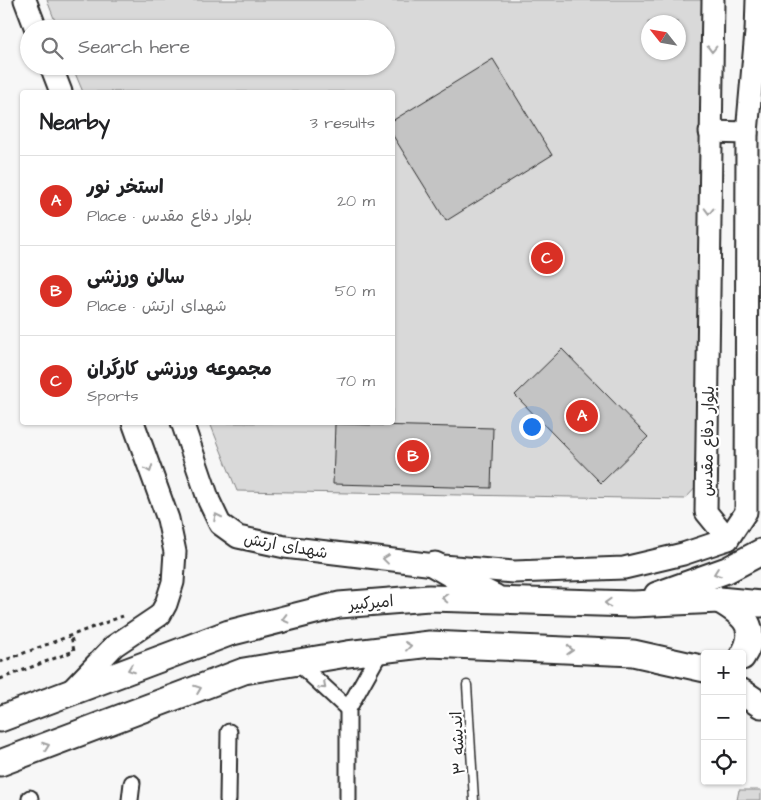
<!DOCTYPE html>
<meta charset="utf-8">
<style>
:root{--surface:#fff;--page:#f6f6f6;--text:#202124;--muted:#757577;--line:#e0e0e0;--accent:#d93025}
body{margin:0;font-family:"Architects Daughter","Playpen Sans Arabic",sans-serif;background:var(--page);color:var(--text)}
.controls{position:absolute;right:15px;bottom:15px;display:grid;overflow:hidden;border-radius:5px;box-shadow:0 1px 4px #0004}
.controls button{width:45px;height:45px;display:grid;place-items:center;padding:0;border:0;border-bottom:1px solid var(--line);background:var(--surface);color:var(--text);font:25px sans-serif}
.compass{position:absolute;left:641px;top:15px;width:45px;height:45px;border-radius:50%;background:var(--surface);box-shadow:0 1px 4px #0004;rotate:301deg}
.you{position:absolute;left:531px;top:426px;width:18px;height:18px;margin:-12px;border:4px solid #fff;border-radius:50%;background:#1a73e8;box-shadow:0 0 0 8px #1a73e833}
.badge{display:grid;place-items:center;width:32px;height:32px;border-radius:50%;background:var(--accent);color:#fff;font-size:16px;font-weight:700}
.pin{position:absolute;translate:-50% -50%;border:2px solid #fff;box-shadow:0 1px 5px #0006}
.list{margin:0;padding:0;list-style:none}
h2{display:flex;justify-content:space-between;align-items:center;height:65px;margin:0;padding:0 20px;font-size:21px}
h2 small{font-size:16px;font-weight:400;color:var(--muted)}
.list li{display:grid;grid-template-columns:32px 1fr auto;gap:15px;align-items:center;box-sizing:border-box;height:90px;padding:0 20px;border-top:1px solid var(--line)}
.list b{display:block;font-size:19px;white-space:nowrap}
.list p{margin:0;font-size:16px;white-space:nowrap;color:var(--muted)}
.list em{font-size:16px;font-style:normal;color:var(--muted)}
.icon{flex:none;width:28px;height:28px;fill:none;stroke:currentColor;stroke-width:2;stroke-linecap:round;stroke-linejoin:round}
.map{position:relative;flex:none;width:761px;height:800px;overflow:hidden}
.search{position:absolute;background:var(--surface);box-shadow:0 1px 4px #0004;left:20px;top:20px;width:375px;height:55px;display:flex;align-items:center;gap:12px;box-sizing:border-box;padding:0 18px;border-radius:28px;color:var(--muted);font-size:19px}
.panel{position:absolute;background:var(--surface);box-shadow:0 1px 4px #0004;left:20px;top:90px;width:375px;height:335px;border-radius:5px}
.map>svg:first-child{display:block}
.green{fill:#d9d9d9;stroke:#828282;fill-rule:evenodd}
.building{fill:#c4c4c4;stroke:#2b2b2b}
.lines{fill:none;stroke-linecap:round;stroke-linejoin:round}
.lane-casing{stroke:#2b2b2b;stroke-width:11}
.street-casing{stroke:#2b2b2b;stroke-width:19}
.secondary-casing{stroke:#2b2b2b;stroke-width:25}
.primary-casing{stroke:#2b2b2b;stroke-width:29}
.path{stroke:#2b2b2b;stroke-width:3;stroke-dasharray:4 4;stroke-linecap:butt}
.lane{stroke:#fff;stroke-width:8}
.street{stroke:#fff;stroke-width:15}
.secondary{stroke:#fff;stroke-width:21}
.primary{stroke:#fff;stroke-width:25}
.oneway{stroke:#a0a0a0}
.labels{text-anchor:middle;stroke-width:4.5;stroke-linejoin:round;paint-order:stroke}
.street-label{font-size:16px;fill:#2b2b2b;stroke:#fff}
</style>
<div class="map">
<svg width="761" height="800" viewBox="0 0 761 800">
<rect width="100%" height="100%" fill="#f7f7f7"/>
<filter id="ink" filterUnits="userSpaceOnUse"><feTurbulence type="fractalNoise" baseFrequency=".02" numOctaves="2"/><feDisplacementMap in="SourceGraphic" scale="10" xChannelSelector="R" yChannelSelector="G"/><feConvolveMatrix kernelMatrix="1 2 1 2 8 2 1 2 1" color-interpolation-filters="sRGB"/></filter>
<g filter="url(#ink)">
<g class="green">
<path d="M47,0H704L700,483L685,499L237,491L210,423L392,422V92H83L72,66H386V29H58ZM648,22H678V52H648Z"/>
<path d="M739,790H761V800H737Z"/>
</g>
<g class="building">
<path d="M493,59L552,155L446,221L392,134V121Z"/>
<path d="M562,349L648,437L601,483L515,395Z"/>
<path d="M335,424L493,428L491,488L333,484Z"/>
</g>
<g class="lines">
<g class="lane-casing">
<path id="lane" d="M467,685L474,800"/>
</g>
<g class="street-casing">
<g id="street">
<path d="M297,662L348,709"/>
<path d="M30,798V800"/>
<path d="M130,800L132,783"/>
<path d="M228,800L229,732"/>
<path d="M348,800V709L381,650"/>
</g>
</g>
<g class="secondary-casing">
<g id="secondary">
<path d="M25,0L36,29"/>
<path d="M713,0L706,512L728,539L746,512L747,133L756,32L757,0"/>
<path d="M51,66L61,92"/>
<path d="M710,132L747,133"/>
<path d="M182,422L209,501L220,524L238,537L285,547L443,566L514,572L624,568L683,554L728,539"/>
<path d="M70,692L114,646L160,615L166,604L173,582L175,552L168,519L133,422"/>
</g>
</g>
<g class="primary-casing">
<g id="primary">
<path d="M435,565L468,584L494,597"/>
<path d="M657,595L727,570L761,552"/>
<path d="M719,600C745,615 760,628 742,657"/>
<path d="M742,692L761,705"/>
<path d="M0,719L229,633L339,605L429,598L633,604L719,600L761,604"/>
<path d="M0,763L244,671L347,654L430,644L633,653L705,669"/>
</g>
</g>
<g class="path">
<path d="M0,662L123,616"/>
<path d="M0,679L74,651L71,636"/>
</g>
<use href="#lane" class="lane"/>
<use href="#street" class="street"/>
<use href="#secondary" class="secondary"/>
<use href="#primary" class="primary"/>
</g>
<defs><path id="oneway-chevron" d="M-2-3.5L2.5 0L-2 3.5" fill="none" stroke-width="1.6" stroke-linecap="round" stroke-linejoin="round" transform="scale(1.25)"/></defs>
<g class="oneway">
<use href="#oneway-chevron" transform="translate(712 49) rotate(91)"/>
<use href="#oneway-chevron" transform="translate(709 211) rotate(91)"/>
<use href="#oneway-chevron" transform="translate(149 469) rotate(69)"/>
<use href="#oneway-chevron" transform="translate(217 517) rotate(-117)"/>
<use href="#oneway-chevron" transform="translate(386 559) rotate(-173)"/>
<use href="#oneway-chevron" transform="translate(717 573) rotate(160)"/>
<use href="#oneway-chevron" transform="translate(445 598) rotate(-178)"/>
<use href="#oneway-chevron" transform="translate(608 603) rotate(-178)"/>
<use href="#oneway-chevron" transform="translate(285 619) rotate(166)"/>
<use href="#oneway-chevron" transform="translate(408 646) rotate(-7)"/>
<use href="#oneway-chevron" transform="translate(570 650) rotate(3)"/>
<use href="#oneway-chevron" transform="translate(131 669) rotate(159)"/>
<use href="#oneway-chevron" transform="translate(323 686) rotate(43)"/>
<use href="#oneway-chevron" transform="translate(198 689) rotate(-21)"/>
<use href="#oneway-chevron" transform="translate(46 746) rotate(-20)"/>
</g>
</g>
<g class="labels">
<g class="street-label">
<text transform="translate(707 441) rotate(-89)" y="6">بلوار دفاع مقدس</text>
<text transform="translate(286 545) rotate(10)" y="6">شهدای ارتش</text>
<text transform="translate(371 602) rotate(-5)" y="6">امیرکبیر</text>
<text transform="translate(457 743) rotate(-93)" y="6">اندیشه ۳</text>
</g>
</g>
</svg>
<div class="controls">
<button>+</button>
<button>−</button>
<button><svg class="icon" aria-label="locate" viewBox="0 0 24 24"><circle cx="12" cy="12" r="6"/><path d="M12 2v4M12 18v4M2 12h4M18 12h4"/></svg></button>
</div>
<svg class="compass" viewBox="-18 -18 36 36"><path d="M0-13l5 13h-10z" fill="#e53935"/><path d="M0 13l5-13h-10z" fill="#757577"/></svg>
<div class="you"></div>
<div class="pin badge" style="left:582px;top:416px">A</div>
<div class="pin badge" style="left:413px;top:456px">B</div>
<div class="pin badge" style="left:547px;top:258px">C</div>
<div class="search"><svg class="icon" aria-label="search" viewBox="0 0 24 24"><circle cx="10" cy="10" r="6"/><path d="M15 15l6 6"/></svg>Search here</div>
<section class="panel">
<h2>Nearby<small>3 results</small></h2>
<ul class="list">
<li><span class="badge">A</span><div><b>استخر نور</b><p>Place · بلوار دفاع مقدس</p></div><em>20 m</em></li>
<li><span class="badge">B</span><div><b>سالن ورزشی</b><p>Place · شهدای ارتش</p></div><em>50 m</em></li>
<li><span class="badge">C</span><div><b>مجموعه ورزشی کارگران</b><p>Sports</p></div><em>70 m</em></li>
</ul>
</section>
</div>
